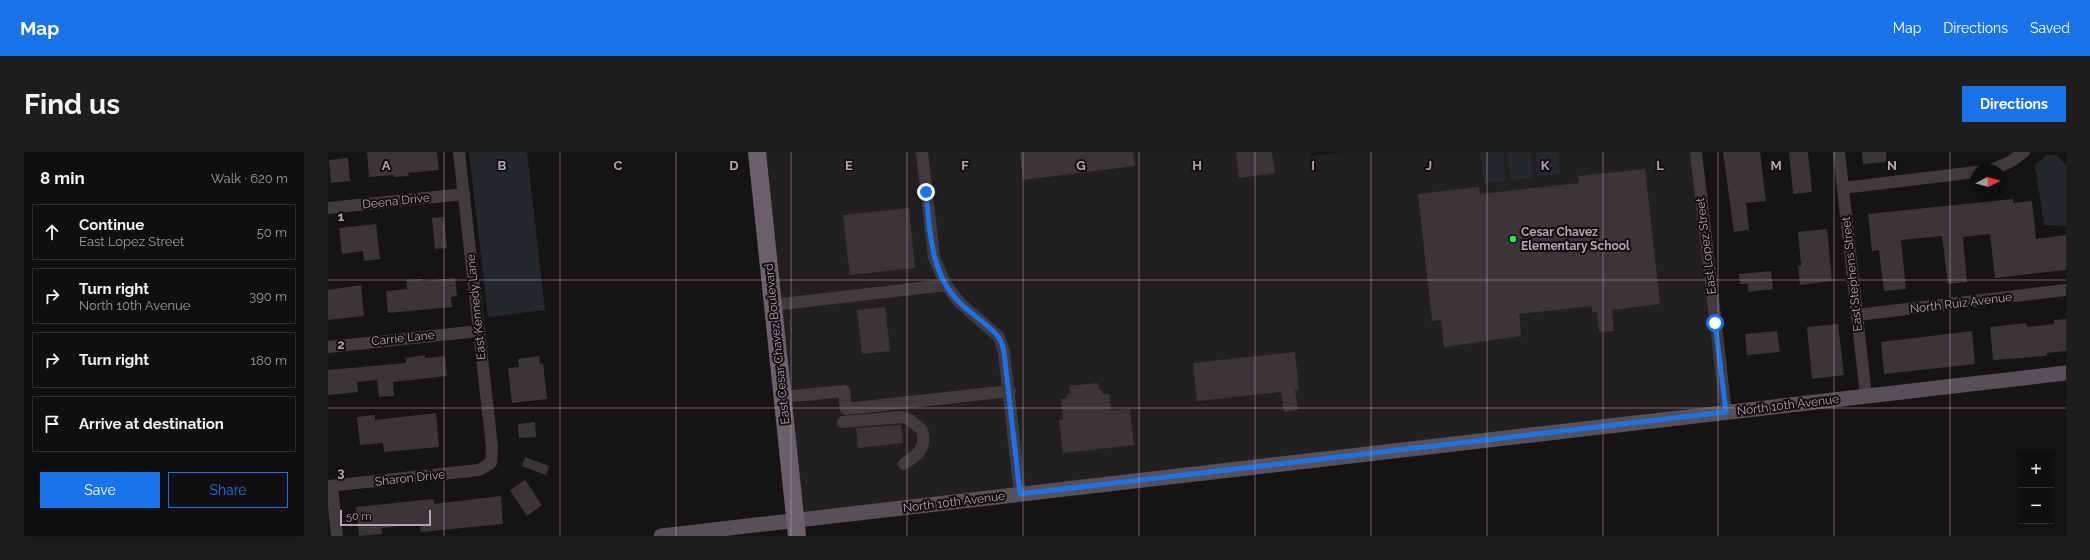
<!DOCTYPE html>
<meta charset="utf-8">
<style>
:root{--surface:#100e0f;--page:#1e1c1d;--text:#f1f3f6;--muted:#9c9c9e;--line:#302e2f;--accent:#1a73e8}
body{margin:0;font-family:Raleway,sans-serif;background:var(--page);color:var(--text)}
.controls{position:absolute;right:12px;bottom:12px;display:grid;overflow:hidden;border-radius:0px;box-shadow:0 2px 10px #0003}
.controls button{width:36px;height:36px;display:grid;place-items:center;padding:0;border:0;border-bottom:1px solid var(--line);background:var(--surface);color:var(--text);font:20px sans-serif}
.compass{position:absolute;left:1642px;top:12px;width:36px;height:36px;border-radius:50%;background:var(--surface);box-shadow:0 2px 10px #0003;rotate:84deg}
.scale{position:absolute;left:12px;bottom:10px;width:91px;box-sizing:border-box;padding-left:4px;border:2px solid #b5a5b3;border-top:0;font-size:11px;line-height:14px;white-space:nowrap;color:#b5a5b3;-webkit-text-stroke:3px #100e0f;paint-order:stroke}
.stop{position:absolute;width:12px;height:12px;margin:-9px;border:3px solid #1a73e8;border-radius:50%;background:#fff}
.stop.end{background:#1a73e8;border-color:#fff;box-shadow:0 1px 4px #0008}
.list{margin:0;padding:0;list-style:none}
h2{display:flex;justify-content:space-between;align-items:center;height:52px;margin:0;padding:0 16px;font-size:17px}
h2 small{font-size:13px;font-weight:400;color:var(--muted)}
.list li{display:grid;grid-template-columns:26px 1fr auto;gap:12px;align-items:center;box-sizing:border-box;height:56px;margin:0 8px 8px;padding:0 8px;border:1px solid var(--line);border-radius:0px}
.list b{display:block;font-size:15px;white-space:nowrap}
.list p{margin:0;font-size:13px;white-space:nowrap;color:var(--muted)}
.list em{font-size:13px;font-style:normal;color:var(--muted)}
.actions{display:flex;gap:8px;padding:12px 16px}
.actions a{flex:1;padding:9px 0;border:1px solid var(--accent);border-radius:0px;text-align:center;font-size:14px;color:var(--accent)}
.actions .main{background:var(--accent);color:#fff}
.icon{flex:none;width:22px;height:22px;fill:none;stroke:currentColor;stroke-width:2;stroke-linecap:round;stroke-linejoin:round}
.map{position:relative;flex:none;width:1738px;height:384px;overflow:hidden;border-radius:0px}
header{display:flex;align-items:center;gap:24px;box-sizing:border-box;height:56px;padding:0 20px;background:var(--accent);color:#fff}
header strong{font-size:19px}
nav{display:flex;gap:22px;margin-inline-start:auto;font-size:14px}
.intro{display:flex;align-items:center;justify-content:space-between;box-sizing:border-box;height:96px;padding:0 24px}
h1{margin:0;font-size:28px}
.button{padding:10px 18px;border-radius:0px;background:var(--accent);color:#fff;font-size:14px;font-weight:700}
main{display:flex;gap:24px;padding:0 24px}
aside{flex:1;background:var(--surface);border-radius:0px;box-shadow:0 2px 10px #0003}
.map>svg:first-child{display:block}
.built{fill:#221f21}
.green{fill:#24282c}
.building{fill:#3a3539}
.lines{fill:none;stroke-linecap:round;stroke-linejoin:round}
.minor{stroke:#413b3f;stroke-width:12}
.major{stroke:#595057;stroke-width:15}
.highway{stroke:#6b6069;stroke-width:18}
.route{stroke:#1a73e8;stroke-width:5}
.grid{fill:none;stroke:#b5a5b3;stroke-width:1;stroke-opacity:0.55}
.poi-dot{fill:#34ec3e;stroke:#100e0f;stroke-width:1.5}
.labels{text-anchor:middle;stroke-width:4;stroke-linejoin:round;paint-order:stroke}
.street-label{font-size:12px;fill:#b5a5b3;stroke:#100e0f}
.poi-label{font-size:12px;font-weight:bold;fill:#b5a5b3;stroke:#100e0f;text-anchor:start}
.grid-label{font-size:13px;text-anchor:middle;font-weight:bold;fill:#b5a5b3;stroke:#100e0f;stroke-width:4;stroke-linejoin:round;paint-order:stroke}
</style>
<header>
<strong>Map</strong>
<nav><a>Map</a><a>Directions</a><a>Saved</a></nav>
</header>
<div class="intro"><h1>Find us</h1><a class="button">Directions</a></div>
<main>
<aside>
<h2>8 min<small>Walk · 620 m</small></h2>
<ul class="list">
<li><svg class="icon" aria-label="ahead" viewBox="0 0 24 24"><path d="M12 20V5M6 11l6-6 6 6"/></svg><div><b>Continue</b><p>East Lopez Street</p></div><em>50 m</em></li>
<li><svg class="icon" aria-label="right" viewBox="0 0 24 24"><path d="M7 20v-9h11M14 6l5 5-5 5"/></svg><div><b>Turn right</b><p>North 10th Avenue</p></div><em>390 m</em></li>
<li><svg class="icon" aria-label="right" viewBox="0 0 24 24"><path d="M7 20v-9h11M14 6l5 5-5 5"/></svg><div><b>Turn right</b></div><em>180 m</em></li>
<li><svg class="icon" aria-label="arrive" viewBox="0 0 24 24"><path d="M6 21V4h12l-3 4 3 4H6"/></svg><div><b>Arrive at destination</b></div></li>
</ul>
<div class="actions"><a class="main">Save</a><a>Share</a></div>
</aside>
<div class="map">
<svg width="1738" height="384" viewBox="0 0 1738 384">
<rect width="100%" height="100%" fill="#151314"/>
<path class="built" d="M429,0H983L984,4L1015,0H1368L1398,260L467,370Z"/>
<g class="green">
<path d="M141,0H199L217,158L160,165Z"/>
<path d="M1153,0H1175L1178,29L1156,31Z"/>
<path d="M1180,0H1202L1205,26L1183,28Z"/>
<path d="M1208,0H1230L1232,22L1210,24Z"/>
<path d="M1719,3H1728L1738,13V74L1716,73L1707,13Z"/>
</g>
<g class="building">
<path d="M39,0H109L111,18L80,21L81,24L66,25V23L41,25Z"/>
<path d="M692,0H805L807,14L695,28Z"/>
<path d="M908,0H944L947,21L911,26Z"/>
<path d="M1395,0H1432L1438,49L1418,51L1421,78L1406,80Z"/>
<path d="M1461,0H1480L1484,40L1465,42Z"/>
<path d="M1534,0H1558L1559,10L1535,12Z"/>
<path d="M20,6L22,29L3,31L1,8Z"/>
<path d="M1317,17L1332,152L1284,158L1286,179L1271,180L1269,160H1264V154L1191,162L1193,184L1116,195L1113,168L1104,169L1090,42L1151,35L1152,42L1251,31L1250,24Z"/>
<path d="M1685,47V51L1704,49L1708,87L1738,83V118L1667,126L1662,82L1635,85L1639,130L1620,132L1614,84L1573,88L1578,137L1556,139L1551,98L1544,99L1540,62Z"/>
<path d="M581,56L587,116L522,123L515,63Z"/>
<path d="M116,65L119,96L107,97L104,66Z"/>
<path d="M48,72L52,107L36,109L35,99L14,102L11,76Z"/>
<path d="M1499,77L1504,129L1472,133L1470,114H1473L1470,80Z"/>
<path d="M1443,119L1445,137L1420,140V132H1412L1411,122Z"/>
<path d="M127,126L129,144L123,145L124,155L60,161L58,139L79,137L78,128L94,127V129Z"/>
<path d="M33,133L36,164L0,168V138Z"/>
<path d="M557,155L562,199L534,202L529,158Z"/>
<path d="M1738,167V199L1719,201V204L1665,208L1662,175L1698,171L1699,175L1726,172V168Z"/>
<path d="M1510,172L1516,223L1484,227L1479,175Z"/>
<path d="M1449,179L1452,200L1419,203L1417,182Z"/>
<path d="M1644,179L1647,212L1556,222L1553,190Z"/>
<path d="M967,200L971,238H967L970,258L956,260L953,240L869,249L865,211Z"/>
<path d="M97,203V206L117,204L119,224L65,230L66,244L51,245L49,228L29,230L30,240L0,243V218L78,211V206Z"/>
<path d="M211,204L212,212L215,211L219,247L184,251L180,216L191,215L190,207Z"/>
<path d="M770,231L771,238H774V242H781L783,259L802,257L806,293L735,301L731,268L735,267L733,247L739,246V242H742L741,234Z"/>
<path d="M108,261L111,295L56,300L55,291L32,293L29,265L47,263V268Z"/>
<path d="M207,270L208,285L191,286L190,272Z"/>
<path d="M573,273L575,291L530,296L528,276Z"/>
<path d="M197,305L221,314L218,323L194,314Z"/>
<path d="M197,328L214,353L199,364L182,338Z"/>
<path d="M173,344L175,372L93,380L92,372L54,376V382L31,384L28,355L105,347L106,352Z"/>
</g>
<g class="lines">
<g class="minor">
<path d="M594,0L606,105L618,133L631,150L671,185L676,200L692,342"/>
<path d="M1368,0L1398,260"/>
<path d="M1511,0L1538,244"/>
<path d="M1663,18L1682,10L1696,0"/>
<path d="M1515,36L1648,20"/>
<path d="M0,56L136,42"/>
<path d="M445,153L618,133"/>
<path d="M1529,163L1738,138"/>
<path d="M0,195L151,179"/>
<path d="M455,245L516,239L518,257L682,239"/>
<path d="M515,270L574,265L582,268L594,278C599,296 590,303 576,312"/>
<path d="M0,334L151,318L163,311L164,295L131,0"/>
<path d="M4,334L9,384"/>
</g>
<path class="major" d="M333,384L1738,221"/>
<path class="highway" d="M429,0L469,384"/>
</g>
<g class="lines">
<path class="route" d="M598,40C602,79 602,122 632,151C642,161 664,175 671,186C674,190 675,195 676,200L692,342L1398,260L1387,171"/>
</g>
<path class="grid" d="M116,0V384M232,0V384M348,0V384M463,0V384M579,0V384M695,0V384M811,0V384M927,0V384M1043,0V384M1159,0V384M1275,0V384M1390,0V384M1506,0V384M1622,0V384M0,128H1738M0,256H1738"/>
<circle class="poi-dot" cx="1185" cy="87" r="4"/>
<g class="labels">
<g class="street-label">
<text transform="translate(68 49) rotate(-6)" y="4">Deena Drive</text>
<text transform="translate(1378 94) rotate(-97)" y="4">East Lopez Street</text>
<text transform="translate(1524 122) rotate(-96)" y="4">East Stephens Street</text>
<text transform="translate(1633 151) rotate(-7)" y="4">North Ruiz Avenue</text>
<text transform="translate(148 155) rotate(-96)" y="4">East Kennedy Lane</text>
<text transform="translate(75 186) rotate(-6)" y="4">Carrie Lane</text>
<text transform="translate(449 192) rotate(-96)" y="4">East Cesar Chavez Boulevard</text>
<text transform="translate(1460 253) rotate(-7)" y="4">North 10th Avenue</text>
<text transform="translate(82 326) rotate(-6)" y="4">Sharon Drive</text>
<text transform="translate(626 350) rotate(-7)" y="4">North 10th Avenue</text>
</g>
<g class="poi-label">
<text x="1193" y="84">Cesar Chavez<tspan x="1193" dy="14">Elementary School</tspan></text>
</g>
</g>
<g class="grid-label">
<text x="58" y="18">A</text>
<text x="174" y="18">B</text>
<text x="290" y="18">C</text>
<text x="406" y="18">D</text>
<text x="521" y="18">E</text>
<text x="637" y="18">F</text>
<text x="753" y="18">G</text>
<text x="869" y="18">H</text>
<text x="985" y="18">I</text>
<text x="1101" y="18">J</text>
<text x="1217" y="18">K</text>
<text x="1332" y="18">L</text>
<text x="1448" y="18">M</text>
<text x="1564" y="18">N</text>
<text x="13" y="69">1</text>
<text x="13" y="197">2</text>
<text x="13" y="325">3</text>
</g>
</svg>
<div class="controls">
<button>+</button>
<button>−</button>
</div>
<svg class="compass" viewBox="-18 -18 36 36"><path d="M0-13l5 13h-10z" fill="#e53935"/><path d="M0 13l5-13h-10z" fill="#9c9c9e"/></svg>
<div class="scale">50 m</div>
<div class="stop" style="left:1387px;top:171px"></div>
<div class="stop end" style="left:598px;top:40px"></div>
</div>
</main>
